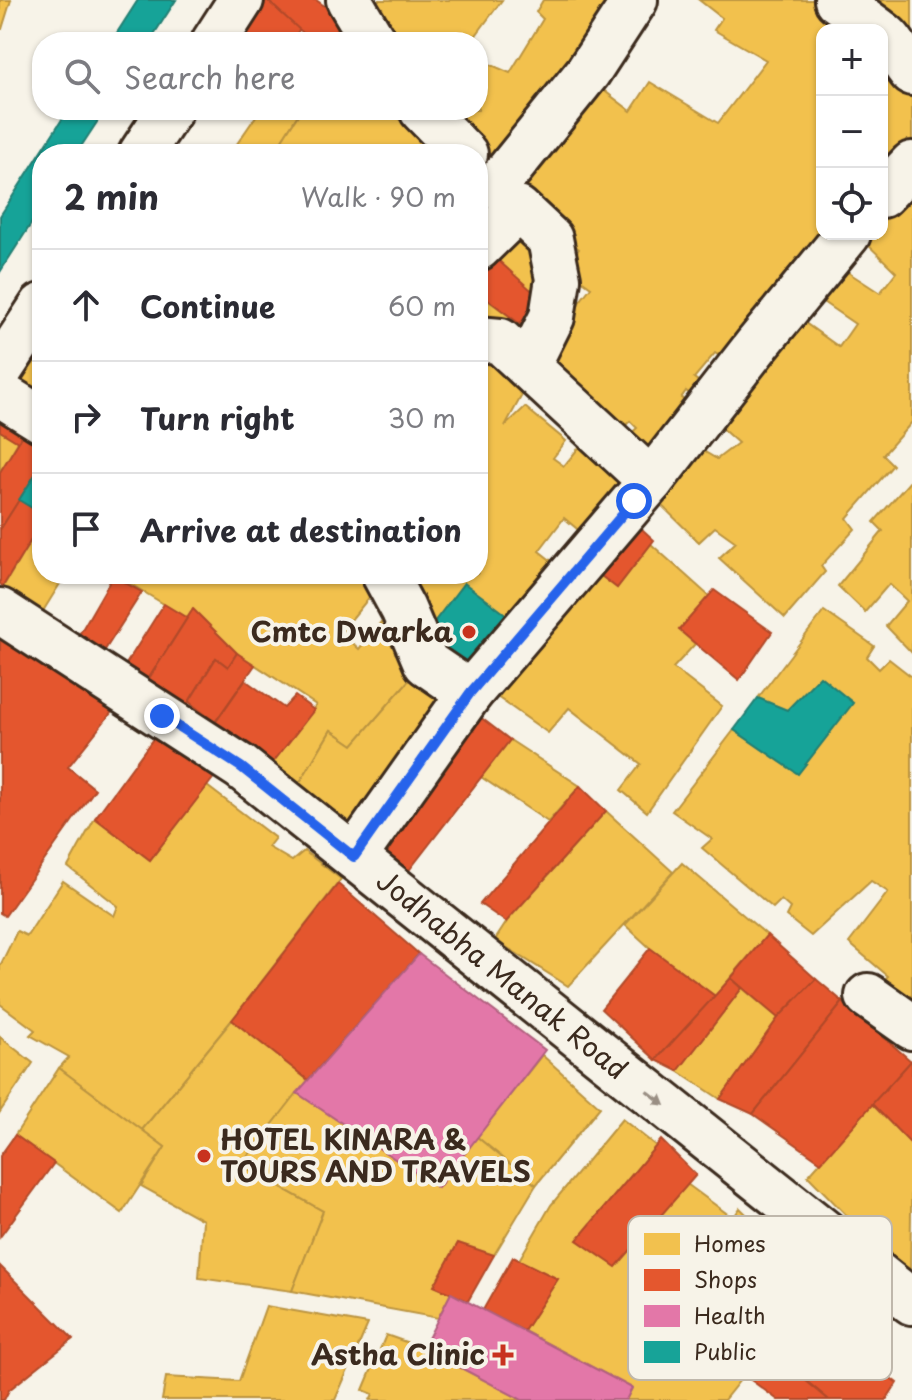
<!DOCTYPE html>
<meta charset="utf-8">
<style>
:root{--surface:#fff;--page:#f2f2f3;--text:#2b2b33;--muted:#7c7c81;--line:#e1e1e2}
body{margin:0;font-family:"Playpen Sans",sans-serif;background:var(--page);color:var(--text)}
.controls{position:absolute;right:24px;top:24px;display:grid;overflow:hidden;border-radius:16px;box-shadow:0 2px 6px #0004}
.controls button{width:72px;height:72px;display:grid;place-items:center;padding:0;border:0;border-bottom:2px solid var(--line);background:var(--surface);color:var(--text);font:40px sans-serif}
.stop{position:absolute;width:24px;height:24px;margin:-18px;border:6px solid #2563eb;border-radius:50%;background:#fff}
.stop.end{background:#2563eb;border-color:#fff;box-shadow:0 2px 8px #0008}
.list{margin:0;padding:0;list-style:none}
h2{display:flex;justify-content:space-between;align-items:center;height:104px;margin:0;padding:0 32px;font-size:34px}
h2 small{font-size:26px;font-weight:400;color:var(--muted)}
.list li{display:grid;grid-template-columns:52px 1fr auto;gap:24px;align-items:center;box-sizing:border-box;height:112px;padding:0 32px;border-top:2px solid var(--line)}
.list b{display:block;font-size:30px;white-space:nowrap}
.list em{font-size:26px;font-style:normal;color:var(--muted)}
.icon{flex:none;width:44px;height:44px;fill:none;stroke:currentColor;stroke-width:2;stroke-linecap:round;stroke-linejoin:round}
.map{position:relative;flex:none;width:912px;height:1400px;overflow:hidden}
.search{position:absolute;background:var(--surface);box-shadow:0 2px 6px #0004;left:32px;top:32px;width:456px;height:88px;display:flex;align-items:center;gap:20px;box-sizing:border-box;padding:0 28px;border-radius:32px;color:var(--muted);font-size:30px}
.panel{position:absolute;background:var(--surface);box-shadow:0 2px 6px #0004;left:32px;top:144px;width:456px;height:440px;border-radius:32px}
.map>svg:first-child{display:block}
.homes{fill:#f2c14e;stroke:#bb9440;stroke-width:2}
.shops{fill:#e4572e;stroke:#b14a29;stroke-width:2}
.health{fill:#e377a8;stroke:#b1607f;stroke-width:2}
.public{fill:#17a398;stroke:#227f73;stroke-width:2}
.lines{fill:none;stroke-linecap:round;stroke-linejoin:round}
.pedestrian-casing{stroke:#3b2a1e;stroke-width:50}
.minor-casing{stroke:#3b2a1e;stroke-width:50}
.secondary-casing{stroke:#3b2a1e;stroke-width:50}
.pedestrian{stroke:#f7f3e8;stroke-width:44}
.minor{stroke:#f7f3e8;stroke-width:44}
.secondary{stroke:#f7f3e8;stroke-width:44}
.oneway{fill:#998e83}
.route{stroke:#2563eb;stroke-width:10}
.poi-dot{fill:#c8321e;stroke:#f7f3e8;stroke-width:3}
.labels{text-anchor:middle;stroke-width:8;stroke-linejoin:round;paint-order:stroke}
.poi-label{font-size:28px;font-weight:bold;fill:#3b2a1e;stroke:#f7f3e8;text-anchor:end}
.street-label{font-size:28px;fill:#3b2a1e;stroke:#f7f3e8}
.key{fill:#f7f3e8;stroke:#bfb7ab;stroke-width:2}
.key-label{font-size:22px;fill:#3b2a1e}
</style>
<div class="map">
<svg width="912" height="1400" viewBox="0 0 912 1400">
<rect width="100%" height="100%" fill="#f7f3e8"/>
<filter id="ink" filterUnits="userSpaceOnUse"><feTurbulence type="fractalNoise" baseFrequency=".0125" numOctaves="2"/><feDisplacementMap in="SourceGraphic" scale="16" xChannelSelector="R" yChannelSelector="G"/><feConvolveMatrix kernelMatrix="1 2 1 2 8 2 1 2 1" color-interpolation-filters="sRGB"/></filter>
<g filter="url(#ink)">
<g class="homes">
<path d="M0,0H11L2,29H0Z"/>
<path d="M372,0H502L471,42H395Z"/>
<path d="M543,0H628L496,174L478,158L448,110H478V59L510,73L543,19L536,12Z"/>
<path d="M699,0H815L865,30H822V234L733,365L715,353L694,378L714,393L704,405L686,391L681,398L699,410L650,469L623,441L637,428L630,421L616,435L540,353L591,287L566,269L579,249L504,187L552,126L565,135L578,118L590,80L631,111L650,82L718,123L766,60L714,30L722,18Z"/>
<path d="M851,0H912V52Z"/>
<path d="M340,26L361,42H327Z"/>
<path d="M882,53L912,83V152L882,179Z"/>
<path d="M245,110H301L273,154H230L256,116Z"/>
<path d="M301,110H400L453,154H273Z"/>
<path d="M912,174V422L883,455L893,465L847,518L855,529L821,566L825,572L785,618L719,558L736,542L715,527L699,542L656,500L698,448L717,459L738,443L719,426L798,318L839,347L855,324L820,300L843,269L880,293L896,272L863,240L868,234H882V214Z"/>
<path d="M517,220L547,248L536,296L487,251Z"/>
<path d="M478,296H482L520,324L511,337L478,335Z"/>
<path d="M42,322V431L0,401Z"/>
<path d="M478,346L528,384L505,426L525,407L566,441L553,458L564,466L586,439L638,480L588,538L564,518L539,551L558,566L512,619L464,583L431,626L409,574H478Z"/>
<path d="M0,431L18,442L0,472Z"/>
<path d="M912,479V653L886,626L907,601L889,584L865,612L838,586L883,531L874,522Z"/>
<path d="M42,522V574H66L40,616L0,592Z"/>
<path d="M651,544L709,596L679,630L695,644L673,668L722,706L647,812L621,790L641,764L569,708L548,733L486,689L592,569L617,588Z"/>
<path d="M114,574H376L381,583L341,632L359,649L385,617L409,641L395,653L417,671L353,745L331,730L296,789L271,765L316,705L237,653L193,609L187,618Z"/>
<path d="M824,611L874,646L867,657L879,669L889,659L912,677V1014L877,987L888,976L849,943L888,892L871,881L811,936L786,916L790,908L781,900L773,908L702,848L712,839L672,811L734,730L798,774L853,703L820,676L787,710L758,698Z"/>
<path d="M417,671L452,700L363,829L344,828L296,789L331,730L353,745Z"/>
<path d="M510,740L580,786L548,822L481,777Z"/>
<path d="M207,786L275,838L268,847L292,861L304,851L341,879L232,1020L142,1130L59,1068L69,1057L30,1035L35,1030L0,1004V966L17,931L27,936L63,881L114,916L118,906L68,867L95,818L150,860Z"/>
<path d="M606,811L673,872L568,986L495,940L508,920Z"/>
<path d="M682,863L767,935L715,996L650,948L625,925Z"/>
<path d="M742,988L778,1018L720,1099L678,1071Z"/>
<path d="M232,1020L308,1080L241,1165L323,1211L292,1291L199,1278L203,1220L141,1186L165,1147L142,1130Z"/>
<path d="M0,1037L33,1063L0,1112Z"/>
<path d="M542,1055L600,1107L536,1185L477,1137Z"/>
<path d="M59,1068L165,1147L122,1213L15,1135Z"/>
<path d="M297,1093L438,1188L477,1137L536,1185L494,1255L458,1243L434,1286L451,1293L438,1318L292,1291L323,1211L241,1165Z"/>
<path d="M872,1104L912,1145L910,1280L808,1176Z"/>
<path d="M622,1119L656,1146L577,1240L616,1267L687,1184L733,1218L740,1208L787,1254L717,1331L753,1357L744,1375L724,1400H626L632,1388L524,1331L558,1279L519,1260L551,1205Z"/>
<path d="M266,1306L368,1324L335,1400H162L166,1377L239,1381Z"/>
<path d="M386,1335L423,1348L522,1400H370L373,1394L363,1390Z"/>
</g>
<g class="shops">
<path d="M253,0H267L300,29L290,42H238Z"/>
<path d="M267,0H316L344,20L327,42H313Z"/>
<path d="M489,252L540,298L520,324L478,292V267Z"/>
<path d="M0,401L31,422L18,442L0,431Z"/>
<path d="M31,422L42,431V464L0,530V472Z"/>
<path d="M19,500L42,514V522L3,586L0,584V530Z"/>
<path d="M630,518L654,540L617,588L592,569Z"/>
<path d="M113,576L142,592L101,656L76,640Z"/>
<path d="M714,590L772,632L739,680L679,630Z"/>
<path d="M164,604L187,618L145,684L123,669Z"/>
<path d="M193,609L237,653L228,667L216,658L187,705L148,680Z"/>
<path d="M0,619L119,703L68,767L95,789L5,916L0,913Z"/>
<path d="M237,653L255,665L215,722L189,702L216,658L228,667Z"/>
<path d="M245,680L284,708L295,696L314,710L271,765L213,726Z"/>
<path d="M471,710L510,740L407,873L379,853Z"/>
<path d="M158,732L215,776L150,860L95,818Z"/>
<path d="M580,786L606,811L506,922L480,904Z"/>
<path d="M338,884L419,954L308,1080L232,1020Z"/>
<path d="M767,935L816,979L778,1018L731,978Z"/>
<path d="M650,948L715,996L656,1060L601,1009Z"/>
<path d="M731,978L742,988L678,1071L656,1060Z"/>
<path d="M816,979L843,1002L753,1114L720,1099L778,1018Z"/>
<path d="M843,1002L911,1061L821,1162L753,1114Z"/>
<path d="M912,1060V1145L872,1104Z"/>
<path d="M15,1135L54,1163L0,1237V1156Z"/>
<path d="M661,1140L696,1175L616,1267L577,1240Z"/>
<path d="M458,1243L494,1255L468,1301L434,1286Z"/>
<path d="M513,1257L558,1279L524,1331L483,1310Z"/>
<path d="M0,1266L73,1339L9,1390L4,1400H0Z"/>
<path d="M798,1306L897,1383L886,1400H829L764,1346Z"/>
<path d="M764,1346L829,1400H778L744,1375L753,1357Z"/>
</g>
<g class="health">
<path d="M419,954L545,1050L438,1188L297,1093Z"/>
<path d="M451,1293L632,1388L626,1400H522L423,1348Z"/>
</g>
<g class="public">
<path d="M138,0H176L149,42H111Z"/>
<path d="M68,110H105L76,154H42V207L0,272V216Z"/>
<path d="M42,464V514L19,500Z"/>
<path d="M464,583L512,619L473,683L422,638Z"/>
<path d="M820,676L853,703L798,774L734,730L758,698L787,710Z"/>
</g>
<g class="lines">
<g class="pedestrian-casing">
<g id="pedestrian">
<path d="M349,0L374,42"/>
<path d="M837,0L878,30"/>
<path d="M882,33C896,43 900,60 912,73"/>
<path d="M214,42L241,0"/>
<path d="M422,110L465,154"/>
<path d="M141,154L170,110"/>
<path d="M496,186L588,72L635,0"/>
<path d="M478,248L518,209L550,239L558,279L552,317L528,365"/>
<path d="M478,339L500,341L651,481"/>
<path d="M0,370L42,306"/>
<path d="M0,394L42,420"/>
<path d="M384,574L403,609L426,663L470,693"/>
</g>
</g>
<g class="minor-casing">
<g id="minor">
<path d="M882,195L912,164"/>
<path d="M354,857L470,693L651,481L756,346L848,234"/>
<path d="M868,996L912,1027"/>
</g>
</g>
<g class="secondary-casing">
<path id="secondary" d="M0,611L241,767L912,1302"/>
</g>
<use href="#pedestrian" class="pedestrian"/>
<use href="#minor" class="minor"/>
<use href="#secondary" class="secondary"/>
</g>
<defs><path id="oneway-solid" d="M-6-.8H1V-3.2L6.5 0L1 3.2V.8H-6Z" transform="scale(2)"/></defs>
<use class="oneway" href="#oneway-solid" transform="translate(656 1098) rotate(38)"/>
</g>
<g class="lines" filter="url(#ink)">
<path class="route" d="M162,716L241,767L354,857L470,693L634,501"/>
</g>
<g class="poi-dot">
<circle cx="469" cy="632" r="8"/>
<circle cx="204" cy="1156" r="8"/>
<path d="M499 1343h8v8h8v8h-8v8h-8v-8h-8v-8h8z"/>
</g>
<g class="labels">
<g class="poi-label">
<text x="453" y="642">Cmtc Dwarka</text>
<text x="220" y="1150" text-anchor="start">HOTEL KINARA &amp;<tspan x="220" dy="32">TOURS AND TRAVELS</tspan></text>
<text x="485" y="1365">Astha Clinic</text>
</g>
<g class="street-label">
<text transform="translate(502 975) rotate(39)" y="10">Jodhabha Manak Road</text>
</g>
</g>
<rect x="628" y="1216" width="264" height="164" rx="12" class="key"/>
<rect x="644" y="1233" width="36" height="22" fill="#f2c14e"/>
<rect x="644" y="1269" width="36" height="22" fill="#e4572e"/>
<rect x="644" y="1305" width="36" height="22" fill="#e377a8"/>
<rect x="644" y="1341" width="36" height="22" fill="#17a398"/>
<g class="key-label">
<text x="694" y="1252">Homes</text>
<text x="694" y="1288">Shops</text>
<text x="694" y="1324">Health</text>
<text x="694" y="1360">Public</text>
</g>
</svg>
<div class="controls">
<button>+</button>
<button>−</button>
<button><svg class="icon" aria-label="locate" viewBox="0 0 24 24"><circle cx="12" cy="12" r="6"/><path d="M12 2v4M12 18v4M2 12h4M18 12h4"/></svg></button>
</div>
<div class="stop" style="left:634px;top:501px"></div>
<div class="stop end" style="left:162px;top:716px"></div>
<div class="search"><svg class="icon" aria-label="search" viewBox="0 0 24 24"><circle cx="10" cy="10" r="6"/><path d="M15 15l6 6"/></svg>Search here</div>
<section class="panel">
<h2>2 min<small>Walk · 90 m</small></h2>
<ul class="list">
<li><svg class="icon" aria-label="ahead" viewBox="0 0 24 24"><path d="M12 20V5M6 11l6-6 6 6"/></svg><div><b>Continue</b></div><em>60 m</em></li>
<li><svg class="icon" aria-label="right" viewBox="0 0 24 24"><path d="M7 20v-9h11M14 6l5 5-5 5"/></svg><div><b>Turn right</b></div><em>30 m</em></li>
<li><svg class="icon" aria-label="arrive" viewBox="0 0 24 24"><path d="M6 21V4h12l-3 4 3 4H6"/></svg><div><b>Arrive at destination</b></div></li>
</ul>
</section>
</div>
